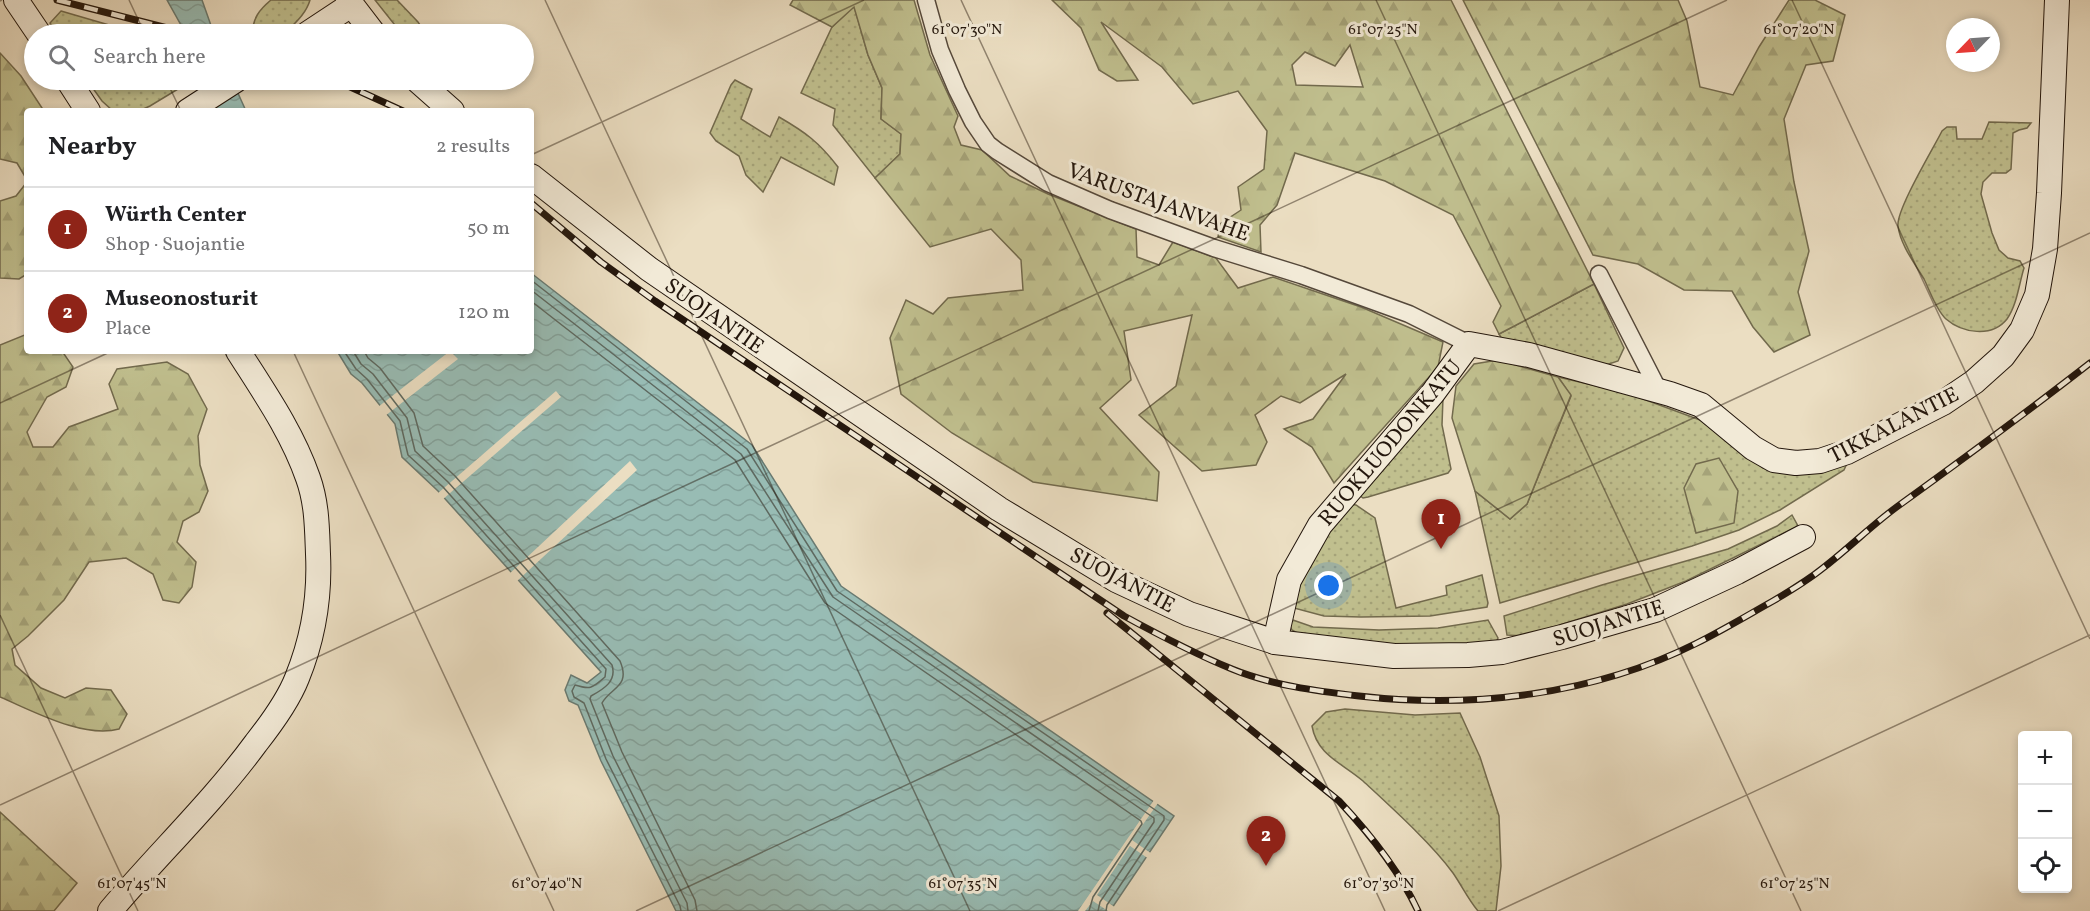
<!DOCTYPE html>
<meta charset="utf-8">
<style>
:root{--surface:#fff;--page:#f6f6f6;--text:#202124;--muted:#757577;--line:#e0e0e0;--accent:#8f2418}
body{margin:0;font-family:Vollkorn,serif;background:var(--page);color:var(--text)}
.controls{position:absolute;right:18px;bottom:18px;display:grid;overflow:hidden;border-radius:6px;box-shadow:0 3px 9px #0003}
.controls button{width:54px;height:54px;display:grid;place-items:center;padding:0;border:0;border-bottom:2px solid var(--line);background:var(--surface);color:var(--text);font:30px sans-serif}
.compass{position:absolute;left:1946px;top:18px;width:54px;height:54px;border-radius:50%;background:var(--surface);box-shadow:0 3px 9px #0003;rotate:245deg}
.you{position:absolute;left:1329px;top:586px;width:21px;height:21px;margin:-15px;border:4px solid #fff;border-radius:50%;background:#1a73e8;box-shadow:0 0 0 9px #1a73e833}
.badge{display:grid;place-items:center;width:39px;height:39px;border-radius:50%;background:var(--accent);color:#fff;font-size:20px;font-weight:700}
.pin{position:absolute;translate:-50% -50px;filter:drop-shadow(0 2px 3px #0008)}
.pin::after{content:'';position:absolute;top:32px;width:21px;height:18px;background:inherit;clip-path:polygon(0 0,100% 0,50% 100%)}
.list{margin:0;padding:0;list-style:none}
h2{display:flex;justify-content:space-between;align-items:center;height:78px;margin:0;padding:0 24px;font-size:26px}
h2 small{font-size:20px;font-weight:400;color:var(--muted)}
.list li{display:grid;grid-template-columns:39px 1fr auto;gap:18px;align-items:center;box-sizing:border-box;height:84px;padding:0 24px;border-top:2px solid var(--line)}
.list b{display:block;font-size:22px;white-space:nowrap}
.list p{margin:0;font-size:20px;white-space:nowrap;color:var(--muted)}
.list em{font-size:20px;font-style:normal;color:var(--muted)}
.icon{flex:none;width:33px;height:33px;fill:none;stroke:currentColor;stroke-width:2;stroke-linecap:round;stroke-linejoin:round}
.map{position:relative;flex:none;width:2090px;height:911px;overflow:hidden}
.search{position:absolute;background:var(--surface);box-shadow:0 3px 9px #0003;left:24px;top:24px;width:510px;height:66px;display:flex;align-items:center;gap:15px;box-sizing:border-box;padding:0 21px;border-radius:33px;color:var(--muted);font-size:22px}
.panel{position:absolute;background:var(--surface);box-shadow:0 3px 9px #0003;left:24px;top:108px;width:510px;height:246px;border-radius:6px}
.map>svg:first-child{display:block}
.grass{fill:url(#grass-dots);stroke:#726a4d;stroke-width:1.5}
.forest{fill:url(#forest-firs);stroke:#726a4d;stroke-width:1.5;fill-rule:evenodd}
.water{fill:url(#water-waves);stroke:#697a71;stroke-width:1.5}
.pier{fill:#ebdec2}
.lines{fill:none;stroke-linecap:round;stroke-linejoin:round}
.shore{stroke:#5e6960;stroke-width:1.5}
.street-casing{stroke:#55483a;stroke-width:19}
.secondary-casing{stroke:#23160c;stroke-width:26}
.street{stroke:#f2ead7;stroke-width:16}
.secondary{stroke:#f2ead7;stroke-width:24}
.rail-casing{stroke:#23160c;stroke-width:7}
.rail{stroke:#f2ead7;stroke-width:4.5;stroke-dasharray:14;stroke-linecap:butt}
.ticks{fill:none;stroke:#23160c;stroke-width:1.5;stroke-opacity:0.45}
.labels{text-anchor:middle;stroke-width:6;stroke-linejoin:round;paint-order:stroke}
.street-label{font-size:22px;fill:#23160c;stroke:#f2ead7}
.ticks-label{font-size:15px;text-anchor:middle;fill:#23160c;stroke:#f2ead7;stroke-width:6;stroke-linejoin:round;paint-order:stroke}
</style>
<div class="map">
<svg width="2090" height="911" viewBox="0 0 2090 911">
<defs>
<pattern id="grass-dots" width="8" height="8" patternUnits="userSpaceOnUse" patternTransform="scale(1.5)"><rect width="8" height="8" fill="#c0bf8e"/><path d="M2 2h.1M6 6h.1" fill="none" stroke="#a5a379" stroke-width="1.8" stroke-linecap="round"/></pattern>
<pattern id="forest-firs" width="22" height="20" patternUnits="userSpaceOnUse" patternTransform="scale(1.5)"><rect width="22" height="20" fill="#c0bf8e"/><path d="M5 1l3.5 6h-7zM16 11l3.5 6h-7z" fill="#a5a379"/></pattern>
<pattern id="water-waves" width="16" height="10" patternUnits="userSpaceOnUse" patternTransform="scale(1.5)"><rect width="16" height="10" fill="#98bcb4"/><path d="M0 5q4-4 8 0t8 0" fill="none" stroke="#83a19a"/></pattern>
</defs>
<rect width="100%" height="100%" fill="#ebdec2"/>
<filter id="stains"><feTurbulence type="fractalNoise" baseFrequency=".00333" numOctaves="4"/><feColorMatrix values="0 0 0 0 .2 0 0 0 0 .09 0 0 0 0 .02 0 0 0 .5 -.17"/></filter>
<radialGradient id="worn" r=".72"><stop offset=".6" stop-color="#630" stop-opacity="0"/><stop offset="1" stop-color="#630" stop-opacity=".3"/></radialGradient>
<g class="grass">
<path d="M271,0H310C306,14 295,23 285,33L282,34H252C253,18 259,10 271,0Z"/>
<path d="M375,0H397L418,22L426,34H402Z"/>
<path d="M854,6L868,55L882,88L881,119L901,134L900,154L875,178L833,125L835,109L801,93L832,27Z"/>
<path d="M61,11L140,34H57L50,23Z"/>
<path d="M87,80H186L188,83L150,106L139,111H113L102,101Z"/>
<path d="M735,80L752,89L741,119L770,137L779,117C805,132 819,142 838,167L834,185L781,157L763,192L746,175L739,156L716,141L710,133L731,85Z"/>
<path d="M1989,122L2031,123L2027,128L2019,130L2013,133L2011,169L2006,173H1992L1983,182L1981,194L1992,233L1999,250L2008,258L2020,261L2024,268C2019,284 2017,305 2007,319C1992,338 1962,333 1946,319C1936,310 1930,291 1924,279C1915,264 1900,244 1898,226C1896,210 1933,149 1942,131L1947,127H1956L1957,139H1982Z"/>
<path d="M1594,284L1624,348L1618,361L1603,366L1502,339L1499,334Z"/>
<path d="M1558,377L1627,393L1700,420L1763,468L1795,475L1848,461L1844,470L1780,510L1739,530L1692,546L1500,603L1475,491L1510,519L1527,504L1571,396Z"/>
<path d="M1443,398L1442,425L1451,469L1448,473L1368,497L1363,498L1359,495Z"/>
<path d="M1349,504L1356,505L1375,518L1396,608L1447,595L1446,586L1482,575L1488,603L1487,607L1430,616L1361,617L1324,616L1294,608L1310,543Z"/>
<path d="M1792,515L1798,526L1686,581L1627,604L1524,636L1507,635L1504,616L1602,585L1728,549L1777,526Z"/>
<path d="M1290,619L1313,627L1379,630L1438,628L1488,620L1498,638L1496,643L1411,649L1304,637L1292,630L1289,624Z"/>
<path d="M1345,709L1415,715L1460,713L1480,757L1499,816L1501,866L1496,911H1478C1468,899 1462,886 1453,873C1431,843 1391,807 1363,781C1342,763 1317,755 1312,726L1326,712Z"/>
</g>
<g class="forest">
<path d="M793,0H914L930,55L958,116L954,127L961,145L982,150L1010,176L1048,194L1136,229L1137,257L1159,265L1173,242L1216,258L1238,288L1273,277L1361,307L1443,342L1438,367L1334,483L1312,447L1284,429L1313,419L1346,374L1300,403L1281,396L1255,415L1267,442L1256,465L1202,471L1139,415L1176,386L1192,315L1124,331L1131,380L1100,408L1159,472L1157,501L1033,482L952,433L901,394L890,338L906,300L933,314L948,298L1023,290L1021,260L991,229L930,247L875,178L900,154L901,134L881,119L882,88L868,55L854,7L832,27L790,5Z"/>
<path d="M1052,0H1451L1594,284L1499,334L1493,322L1501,306L1453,215L1385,181L1295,153L1277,205L1260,225L1261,252L1218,237L1220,224L1241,210L1238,187L1264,169L1267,131L1238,91L1193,104L1162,67L1101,22L1138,80L1117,81L1099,70L1081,28ZM1350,45L1363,87L1296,85L1292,65L1305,52L1335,66Z"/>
<path d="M1463,0H1678L1687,21L1700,87L1733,95L1759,47L1789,0H1815L1845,15L1833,61L1806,65L1784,119L1794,182L1809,251L1798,292L1810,335L1774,352L1753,327L1732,291L1684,290L1638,264L1593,255Z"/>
<path d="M0,53L21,76L44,111H27V180L17,163L0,159Z"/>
<path d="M27,182V274L19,279L0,278V201L16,196Z"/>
<path d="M27,334V351H62L73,367L66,387L47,397L27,432L33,447H53L69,427L118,409L109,384L117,369L167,362L188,374L207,409L198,436L200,465L208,491L199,512L183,521L177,542L196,562L192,587L179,603L163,600L153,574L126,558L89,562L64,600L28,636L12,649L15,665L41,688L65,698L86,688L111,690L127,714L119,729C84,739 33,711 0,697V345Z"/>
<path d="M1498,360L1558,377L1571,395L1527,504L1510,519L1475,491L1452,418L1456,386L1474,364Z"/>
<path d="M1719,458L1738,491L1734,523L1696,533L1684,488L1696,464Z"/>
<path d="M0,812L77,883L54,911H0Z"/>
</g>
<g class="water">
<path d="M167,0H202L214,34H186Z"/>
<path d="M206,80H232L246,111H217Z"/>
<path d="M531,273L752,445L841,586L1174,816L1110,911H676L601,761L578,705L569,701L565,690L571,675L587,683L601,672L438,491L402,457L395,424L362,383L351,374L337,351H531Z"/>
</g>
<g class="pier">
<path d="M450,351L458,359L385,416L378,407Z"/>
<path d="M556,391L561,397L442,500L437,494Z"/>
<path d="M630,461L637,470L515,583L508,575Z"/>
<path d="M1154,800L1158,803L1132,840L1152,854L1149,859L1130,846L1097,895L1116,908L1114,911H1108L1093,901L1085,911H1078Z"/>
</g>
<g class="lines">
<g class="shore">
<path d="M531,280L747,449L837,591L1164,816V820L1107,905L1106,911"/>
<path d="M531,290L741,454L833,597L1154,818V822L1100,902L1098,911"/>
<path d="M531,301L735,460L825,603L1141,821L1142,824L1093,897L1089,911"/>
<path d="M344,351L356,369L367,379L400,421L408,455L443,487L606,669L605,677C592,688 591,690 575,685L572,691L574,697L584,703L606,759L680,906L681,911"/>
<path d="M353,351L361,364L373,374L407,418L415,451L448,482L612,665C617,681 604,689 591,696L590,699L613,756L687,903L688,911"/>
<path d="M364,351L368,358L380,368L414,413L423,446L455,476L620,661C631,687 611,687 602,703L622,752L695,900L697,911"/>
</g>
<g class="street-casing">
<g id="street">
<path d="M926,0L940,50L957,90L973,122L988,144L997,151L1048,183L1110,210L1214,248L1301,275L1409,314L1469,344"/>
<path d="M1599,274L1659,391"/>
</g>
</g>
<g class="secondary-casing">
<g id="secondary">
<path d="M16,0L39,34"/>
<path d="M348,0L374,34"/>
<path d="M307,34L351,5"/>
<path d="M68,80L88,111"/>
<path d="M417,80L452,111"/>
<path d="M188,111L236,80"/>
<path d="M531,176L649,269L999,509L1116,580L1189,614L1275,642L1394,656L1468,655L1502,652L1562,637L1655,610L1737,572L1803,537"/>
<path d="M1275,642L1289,580L1320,525L1433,393L1469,344L1529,355L1670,394L1701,405L1753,448L1774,460L1796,463L1820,461L1847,452L1943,403L1974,382L2003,356L2022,330L2037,295L2045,249L2049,193L2057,0"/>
<path d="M110,911C158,854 212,803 256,743C271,724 288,701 297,678C313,639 320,596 318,554C317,528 317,503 308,478C292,432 264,392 238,351"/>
</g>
</g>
<use href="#street" class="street"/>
<use href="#secondary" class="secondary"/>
<g class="rail-casing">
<g id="rail">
<path d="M57,0L191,34"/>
<path d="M335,80L403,111"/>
<path d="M531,203L601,262L655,301L1124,616C1159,635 1195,654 1232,669C1271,685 1316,691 1359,696C1472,709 1594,695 1697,643C1723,630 1748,615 1773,601C1790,591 1808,580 1823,568C1849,548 1872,525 1898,506C1963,459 2027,412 2090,363"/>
<path d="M1107,613L1339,801C1370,834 1399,870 1418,911"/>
</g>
</g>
<use href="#rail" class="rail"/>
</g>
<path class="ticks" d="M129,0L145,34M545,0L970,911M961,0L1385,911M1376,0L1801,911M1792,0L2090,639M0,1L2,0M166,80L181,111M531,155L864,0M293,351L554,911M0,403L112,351M0,615L138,911M0,805L1727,0M636,911L2090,233M1498,911L2090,635"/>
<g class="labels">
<g class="street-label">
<text transform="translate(1159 201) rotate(20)" y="8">VARUSTAJANVAHE</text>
<text transform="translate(715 315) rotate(35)" y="8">SUOJANTIE</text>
<text transform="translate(1893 424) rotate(-27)" y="8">TIKKALANTIE</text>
<text transform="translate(1389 442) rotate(-50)" y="8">RUOKLUODONKATU</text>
<text transform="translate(1123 579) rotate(28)" y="8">SUOJANTIE</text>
<text transform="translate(1608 622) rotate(-17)" y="8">SUOJANTIE</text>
</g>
</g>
<g class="ticks-label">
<text x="1799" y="34">61°07'20"N</text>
<text x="967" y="34">61°07'30"N</text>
<text x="1383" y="34">61°07'25"N</text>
<text x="132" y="888">61°07'45"N</text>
<text x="547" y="888">61°07'40"N</text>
<text x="963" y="888">61°07'35"N</text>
<text x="1379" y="888">61°07'30"N</text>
<text x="1795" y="888">61°07'25"N</text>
</g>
<rect width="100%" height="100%" filter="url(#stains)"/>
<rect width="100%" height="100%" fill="url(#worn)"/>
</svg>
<div class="controls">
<button>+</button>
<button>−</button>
<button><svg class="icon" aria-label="locate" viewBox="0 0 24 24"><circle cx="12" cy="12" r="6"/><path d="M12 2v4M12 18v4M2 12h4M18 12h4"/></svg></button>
</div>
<svg class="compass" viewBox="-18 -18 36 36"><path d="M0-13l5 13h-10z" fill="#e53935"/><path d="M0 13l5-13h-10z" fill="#757577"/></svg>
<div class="you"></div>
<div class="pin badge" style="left:1441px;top:549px">1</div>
<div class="pin badge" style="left:1266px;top:866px">2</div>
<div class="search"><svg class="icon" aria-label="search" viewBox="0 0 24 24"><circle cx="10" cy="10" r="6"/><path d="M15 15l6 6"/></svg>Search here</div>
<section class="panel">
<h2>Nearby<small>2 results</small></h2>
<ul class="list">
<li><span class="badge">1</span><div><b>Würth Center</b><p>Shop · Suojantie</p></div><em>50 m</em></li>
<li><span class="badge">2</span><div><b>Museonosturit</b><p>Place</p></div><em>120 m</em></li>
</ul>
</section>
</div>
